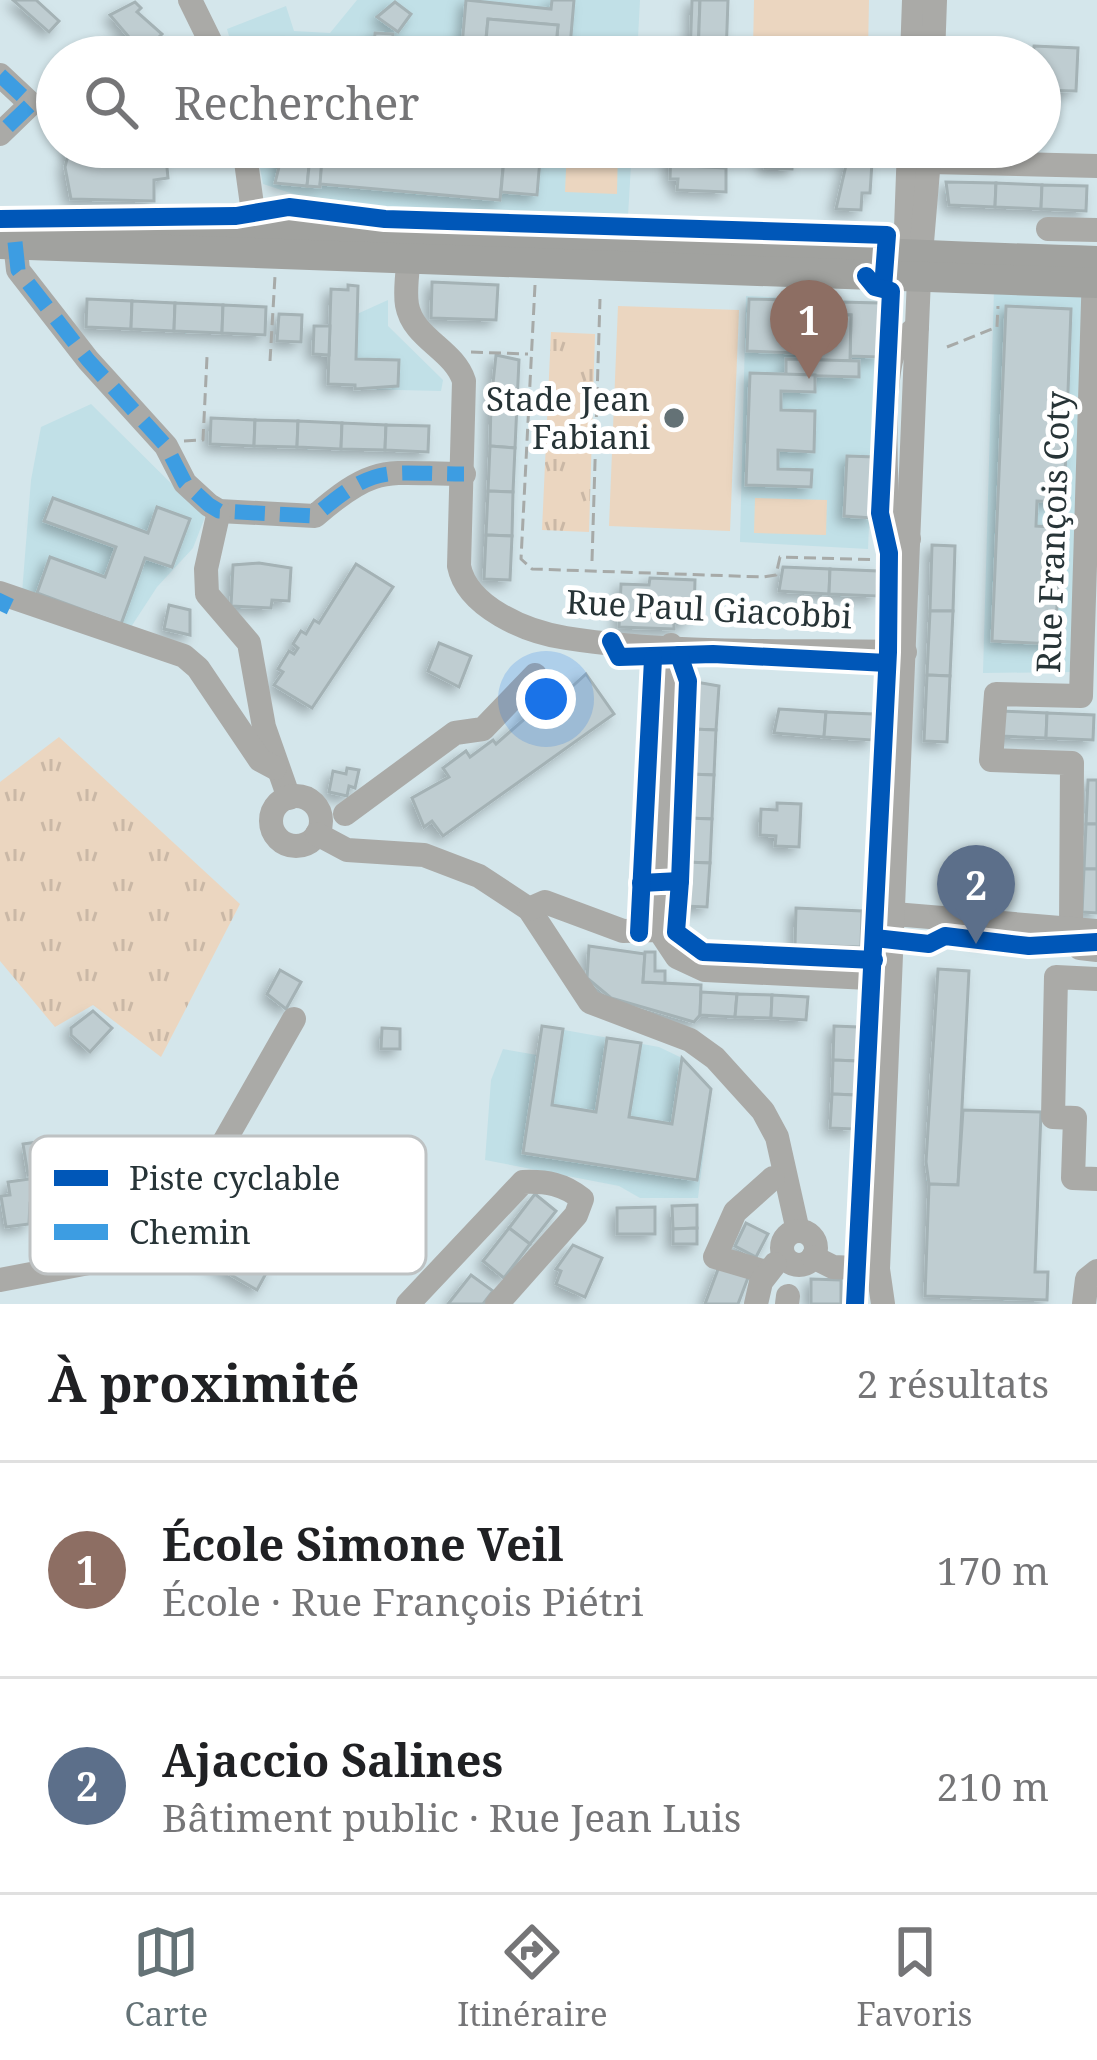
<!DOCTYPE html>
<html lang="fr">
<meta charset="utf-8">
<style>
:root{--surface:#fff;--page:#f2f2f2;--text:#202124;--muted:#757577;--line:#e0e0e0;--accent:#647276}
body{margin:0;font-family:"Noto Serif",serif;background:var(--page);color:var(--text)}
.you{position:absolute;left:546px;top:699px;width:42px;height:42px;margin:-30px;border:9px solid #fff;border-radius:50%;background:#1a73e8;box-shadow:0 0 0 18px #1a73e833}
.badge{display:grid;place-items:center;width:78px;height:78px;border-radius:50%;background:var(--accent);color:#fff;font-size:39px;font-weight:700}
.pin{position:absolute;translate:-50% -99px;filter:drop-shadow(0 3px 6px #0008)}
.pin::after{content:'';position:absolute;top:63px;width:42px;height:36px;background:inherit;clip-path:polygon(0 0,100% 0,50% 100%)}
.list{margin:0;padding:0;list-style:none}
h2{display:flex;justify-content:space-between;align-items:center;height:156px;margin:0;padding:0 48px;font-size:51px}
h2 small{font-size:39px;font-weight:400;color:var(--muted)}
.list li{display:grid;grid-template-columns:78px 1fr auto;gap:36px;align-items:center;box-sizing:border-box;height:216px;padding:0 48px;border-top:3px solid var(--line)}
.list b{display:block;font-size:45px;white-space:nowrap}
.list p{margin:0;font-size:39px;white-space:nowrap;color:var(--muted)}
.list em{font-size:39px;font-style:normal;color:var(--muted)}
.icon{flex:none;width:66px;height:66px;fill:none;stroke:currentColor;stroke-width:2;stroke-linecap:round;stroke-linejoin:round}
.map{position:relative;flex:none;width:1097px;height:1304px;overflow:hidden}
.search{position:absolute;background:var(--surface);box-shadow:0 3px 9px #0004;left:36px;right:36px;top:36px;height:132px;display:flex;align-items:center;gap:30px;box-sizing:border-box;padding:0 42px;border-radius:66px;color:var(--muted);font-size:45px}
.sheet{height:588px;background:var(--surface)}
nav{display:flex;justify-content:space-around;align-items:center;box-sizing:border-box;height:168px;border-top:3px solid var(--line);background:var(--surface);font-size:33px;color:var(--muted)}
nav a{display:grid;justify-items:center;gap:6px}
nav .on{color:var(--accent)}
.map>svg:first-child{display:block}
.built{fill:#c1e0e7}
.grass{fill:url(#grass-tufts)}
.pitch{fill:#ebd6c0}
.building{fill:#bfcdd1;stroke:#a4b2b5;stroke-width:3;filter:url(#shadow)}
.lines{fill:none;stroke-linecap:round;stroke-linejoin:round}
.path{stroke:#a7aaa8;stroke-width:3;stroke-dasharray:12 6;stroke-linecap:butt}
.minor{stroke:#aaaaa7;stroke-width:24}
.major{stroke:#a1a29f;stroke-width:30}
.quiet{stroke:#3d9de2;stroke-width:15;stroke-dasharray:30 15;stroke-linecap:butt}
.cycleway-casing{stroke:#fff;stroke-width:26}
.cycleway{stroke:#0057b8;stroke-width:18}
.poi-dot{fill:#647276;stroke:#fff;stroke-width:4.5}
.labels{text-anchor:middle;stroke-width:10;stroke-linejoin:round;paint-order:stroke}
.poi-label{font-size:33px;fill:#273437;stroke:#fff;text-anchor:end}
.street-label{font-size:33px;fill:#273437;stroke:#fff}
.key{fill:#fff;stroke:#bec2c3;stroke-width:3}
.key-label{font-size:33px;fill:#273437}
</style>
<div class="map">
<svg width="1097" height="1304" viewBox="0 0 1097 1304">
<defs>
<pattern id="grass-tufts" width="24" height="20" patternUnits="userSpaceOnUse" patternTransform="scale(3)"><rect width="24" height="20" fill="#ebd6c0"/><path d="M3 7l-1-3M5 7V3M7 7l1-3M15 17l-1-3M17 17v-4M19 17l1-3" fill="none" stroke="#cab8a6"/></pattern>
<filter id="shadow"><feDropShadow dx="-5.5" dy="5.5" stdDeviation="6" flood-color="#0004"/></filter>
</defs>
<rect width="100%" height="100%" fill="#d4e6eb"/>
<g class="built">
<path d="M357,0H640L637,57H235L227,29L286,6L294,31L330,33Z"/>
<path d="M256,147H632L628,216L463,215L321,203L263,184Z"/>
<path d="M994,289H1086L1073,672L983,673Z"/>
<path d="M746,296L879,302L868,549L740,542Z"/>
<path d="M388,300V326L443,380L441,391L355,389L357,314Z"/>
<path d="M91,404L205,517L193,548L157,587L129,630L22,593L31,480L41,427Z"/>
<path d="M542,1026L659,1047L682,1058L711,1089L698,1198H640L619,1186L485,1160L491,1080L503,1049L537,1055Z"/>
</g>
<g class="grass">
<path d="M551,332L595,334L589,532L542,530Z"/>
<path d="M59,737L240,904L161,1057L93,1005L55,1027L0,961V782Z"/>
</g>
<g class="pitch">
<path d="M754,0H869L868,51L753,50Z"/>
<path d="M567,147H618L617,194L565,192Z"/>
<path d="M618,306L739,310L730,531L609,526Z"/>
<path d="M755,498L827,500L826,535L754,533Z"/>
</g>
<g class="building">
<path d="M13,0H36L59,21L49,32Z"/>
<path d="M466,0L551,9L552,0H574L570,47L556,46L558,25L488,19L484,57H461Z"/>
<path d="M692,0H700L698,57H690Z"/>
<path d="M700,0H728L726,57H698Z"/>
<path d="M135,2L141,8L137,12L162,34L157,39L170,52L165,57H146L110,15Z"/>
<path d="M395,2L411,14L398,32L377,17Z"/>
<path d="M488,19L558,25L556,46L486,40Z"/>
<path d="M375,33L393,34L392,57H373Z"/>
<path d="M289,43L287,57H245L242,48L264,47L267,54Z"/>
<path d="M1034,46L1078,48L1076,91L1040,90V57H1033Z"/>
<path d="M70,147H165L168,178L154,180V201L71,199L65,167Z"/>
<path d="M284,147H311L307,186L275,183Z"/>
<path d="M311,147H323L320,187L307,186Z"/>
<path d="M323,147H505L500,200L320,184Z"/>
<path d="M505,147H541L537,195L501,192Z"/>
<path d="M671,147H687V166L726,168V192L677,190L678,179H670Z"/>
<path d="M765,147H793L792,169L765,168Z"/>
<path d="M847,161L872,162L870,193H862L861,210L836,209Z"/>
<path d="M946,182L996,183L995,207L949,205Z"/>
<path d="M996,183L1042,185L1041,209L995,207Z"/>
<path d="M1042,185L1087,186L1086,211L1041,209Z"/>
<path d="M432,282L498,285L496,320L431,318Z"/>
<path d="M348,285L358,286L356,359L399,360L398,386L355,389V385L328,384L331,289L348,290Z"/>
<path d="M87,299L132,301L131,329L86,327Z"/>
<path d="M749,299L831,301V315L818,314L817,354L747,351Z"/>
<path d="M132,301L175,303L174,331L131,329Z"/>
<path d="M840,302L880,303L878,357L850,356L851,315H840Z"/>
<path d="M175,303L223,305L222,333L174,331Z"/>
<path d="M223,305L266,307L265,335L222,333Z"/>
<path d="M1006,306L1071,309L1064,502L1037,501L1036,526L1053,527V544L1062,545L1054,644L992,641Z"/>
<path d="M279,314L302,315L301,342L277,341Z"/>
<path d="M818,314L851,315L850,361L816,360Z"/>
<path d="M314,326H330L329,355L313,354Z"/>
<path d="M496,355L519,360L517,404L491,402Z"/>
<path d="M786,359L859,361V377L786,375Z"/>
<path d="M750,373L815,375V392L781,391V410L815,411L814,452L778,450V469L812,470L811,487L746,485Z"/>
<path d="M491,402L517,404L515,448L490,446Z"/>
<path d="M211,418L255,420L254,446L210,444Z"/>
<path d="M255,420L298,421L297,447L254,446Z"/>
<path d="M298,421L342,423L341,449L297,447Z"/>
<path d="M342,423L386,425L385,450L341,449Z"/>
<path d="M386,425L429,426L428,452L385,450Z"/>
<path d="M490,446L515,448L513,492L488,491Z"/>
<path d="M847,456L875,457L872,518L844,516Z"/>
<path d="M488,491L513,492L512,536L486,535Z"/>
<path d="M53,498L148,533L157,507L190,519L172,567L145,558L121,624L37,593L50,557L105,577L116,547L44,521Z"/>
<path d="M486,535L512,536L510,580L484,579Z"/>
<path d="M932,545L955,546L953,611H930Z"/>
<path d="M259,563L291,568L289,601L272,600L271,608L231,606L233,565Z"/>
<path d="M356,564L393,587L312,708L274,685L283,672L278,669L289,651L294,654L298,648L293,644L301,631L306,634L314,620L319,623Z"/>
<path d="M783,567L830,569L829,594L779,591Z"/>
<path d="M830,569L878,571L877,596L829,594Z"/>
<path d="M650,578L695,580L694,615H686V623L674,622V629L619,627L621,584L649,585Z"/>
<path d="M169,605L190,610V635L164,629Z"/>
<path d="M930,611H953L950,676L927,675Z"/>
<path d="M439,643L471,656L459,687L428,671Z"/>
<path d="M586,674L614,714L443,836L432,821L424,827L412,798L449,777L443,768L466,751L470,757L493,740L496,744L528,716L524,710L548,694L554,703Z"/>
<path d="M927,675L950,676L947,742L924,741Z"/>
<path d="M696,682L719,686L716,730L692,729Z"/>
<path d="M779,709L826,712L824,737L774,733Z"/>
<path d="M1000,711L1047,713L1046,738L999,736Z"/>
<path d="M826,712L873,714L872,740L824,737Z"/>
<path d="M1047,713L1094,715L1093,740L1046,738Z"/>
<path d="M692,729L716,730L714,775L689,774Z"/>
<path d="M347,768L359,770L355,788L349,786L347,796L329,792L333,771L346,774Z"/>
<path d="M689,774L714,775L712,819L687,818Z"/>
<path d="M1088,780H1097V824H1086Z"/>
<path d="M777,803L801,804L799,847L775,846L776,836L760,835L761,809L777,810Z"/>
<path d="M687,818L712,819L710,863L685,862Z"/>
<path d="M1086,824H1097V869H1084Z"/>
<path d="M685,862L710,863L707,907L683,906Z"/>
<path d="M1084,869H1097V913L1082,912Z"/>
<path d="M796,908L862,911L861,947L795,945Z"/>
<path d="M589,946L645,954L643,982L701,985L700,1015L694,1022L611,998L587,978Z"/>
<path d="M645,952H655V971H665V983L643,982Z"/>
<path d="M938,969L969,971L958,1185L929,1184L926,1162Z"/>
<path d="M280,970L301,982L286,1009L267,994Z"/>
<path d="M701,992L737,994L735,1017L700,1015Z"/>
<path d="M737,994L772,995L771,1018L735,1017Z"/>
<path d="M772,995L808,997L806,1020L771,1018Z"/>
<path d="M93,1011L112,1028L90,1052L71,1035V1028Z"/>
<path d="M542,1026L563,1029L552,1105L596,1112L607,1038L641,1043L629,1117L672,1124L682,1058L711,1089L697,1180L523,1153Z"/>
<path d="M834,1026L858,1027L857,1061L833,1060Z"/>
<path d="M382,1028L400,1029V1049H381Z"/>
<path d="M833,1060L857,1061L855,1095L832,1094Z"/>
<path d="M832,1094L855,1095L854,1129L830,1128Z"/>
<path d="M963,1110L1041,1112L1035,1272H1048L1047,1300L925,1296L929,1184L958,1185Z"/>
<path d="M44,1141L45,1154L74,1159L75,1177L38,1185L36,1173L28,1175L23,1144Z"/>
<path d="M29,1179L38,1185L49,1184L51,1197L30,1203L29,1224L6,1227L1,1196L10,1195L8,1182Z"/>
<path d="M535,1194L556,1211L530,1244L509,1228Z"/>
<path d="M697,1205V1228L673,1229L672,1206Z"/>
<path d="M655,1207V1234H617V1208Z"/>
<path d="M746,1223L768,1234L756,1257L735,1246Z"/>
<path d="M509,1228L530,1244L504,1278L483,1261Z"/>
<path d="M697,1228V1244H673V1229Z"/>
<path d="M214,1233L270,1266L257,1290L200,1257Z"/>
<path d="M573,1245L602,1258L585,1297L556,1284L561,1271L556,1269Z"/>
<path d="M720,1264L749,1275L738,1304H705Z"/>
<path d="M471,1275L493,1291L483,1304H448Z"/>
<path d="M811,1279L841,1280V1304H811Z"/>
</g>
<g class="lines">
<g class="path">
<path d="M535,285L521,559L532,569L763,577L776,575L780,557L889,560"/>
<path d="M947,347L997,327L998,306"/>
<path d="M471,352L528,354"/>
<path d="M270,361L275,276"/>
<path d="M184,441L203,440L207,357"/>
<path d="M592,561L600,299"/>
</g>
<g class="minor">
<path d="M190,0L218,57"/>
<path d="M912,57L914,0"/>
<path d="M933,57L935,0"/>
<path d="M0,75L31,104L0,134"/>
<path d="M244,147L257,241"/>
<path d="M909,147L905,255L911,265"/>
<path d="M930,162L1097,166"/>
<path d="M1048,229L1097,230"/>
<path d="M15,242L18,270L88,360L166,446L185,483L209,505L219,511L315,516C377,462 386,474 464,474"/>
<path d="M410,246C409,264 404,287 407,305C413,339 454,349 464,381L459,566C467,607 526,632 566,638C675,655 794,650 905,652"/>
<path d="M1094,270L1081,696L996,694L991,760L1072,763L1071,928L1080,948L1097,950"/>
<path d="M219,511L206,569L207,594L249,643L264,727L289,798"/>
<path d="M909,539L890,528C885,495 881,373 896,347C901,339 910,333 917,327"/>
<path d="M0,593L184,656L198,668L260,760L275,768"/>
<path d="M671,645L659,930L677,957L705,970L889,979"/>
<circle cx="296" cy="821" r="25"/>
<path d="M345,814L455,733L483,729L535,675"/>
<path d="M317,834L347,850L424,855L479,876L529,909L590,1002L690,1040L715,1058L763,1111L777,1137L798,1231"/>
<path d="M529,909L545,902L623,931L659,930"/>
<path d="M894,914L1097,931"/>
<path d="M1097,979L1056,977L1053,1117L1075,1118L1073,1178L1097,1179"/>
<circle cx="799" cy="1248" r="17"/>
<path d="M813,1257L833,1267L878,1269"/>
<path d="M766,1272L715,1257L735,1212L773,1178"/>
<path d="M0,1280L146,1252L183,1214L294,1019"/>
<path d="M408,1304L523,1182C546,1181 564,1184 582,1199L576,1215L497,1304"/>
<path d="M756,1304L761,1282L775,1264"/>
<path d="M787,1304L788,1296"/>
<path d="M883,1304L878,1269L919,278L930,147"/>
<path d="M1084,1304L1087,1279L1097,1271"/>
</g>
<g class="major">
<path d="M36,223C390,225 743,251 1097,261"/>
<path d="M0,244L1097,283"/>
</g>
<g class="quiet">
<path d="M0,75L31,104L0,134"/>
<path d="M15,242L18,270L88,360L166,446L185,483L209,505L219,511L315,516C377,462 386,474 464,474"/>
<path d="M0,611L7,596"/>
</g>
<g class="cycleway-casing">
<g id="cycleway">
<path d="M0,219L236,216L289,207L385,219L887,235L883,288"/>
<path d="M611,641L619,657L713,654L887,663"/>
<path d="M679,655L688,681L680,881"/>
<path d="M641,883L680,881L676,932L703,952L874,960"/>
<path d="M639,933L653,659"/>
<path d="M875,938L929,944L945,936L1029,946L1097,942"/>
<path d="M855,1304L888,652L889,553L880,513L891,291L875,287L866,276"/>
</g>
</g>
<use href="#cycleway" class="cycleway"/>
</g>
<circle class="poi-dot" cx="674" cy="418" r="12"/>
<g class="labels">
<g class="poi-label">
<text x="650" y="411">Stade Jean<tspan x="650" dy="38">Fabiani</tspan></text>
</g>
<g class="street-label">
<text transform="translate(1053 532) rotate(-88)" y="12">Rue François Coty</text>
<text transform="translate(709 609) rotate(3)" y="12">Rue Paul Giacobbi</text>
</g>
</g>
<rect x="30" y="1136" width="396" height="138" rx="18" class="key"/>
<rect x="54" y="1170" width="54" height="16" fill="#0057b8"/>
<rect x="54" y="1224" width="54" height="16" fill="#3d9de2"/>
<g class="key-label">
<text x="129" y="1190">Piste cyclable</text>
<text x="129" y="1244">Chemin</text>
</g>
</svg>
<div class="you"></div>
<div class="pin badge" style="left:809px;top:379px;background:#8d6e63">1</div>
<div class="pin badge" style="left:976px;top:944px;background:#5c6f8a">2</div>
<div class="search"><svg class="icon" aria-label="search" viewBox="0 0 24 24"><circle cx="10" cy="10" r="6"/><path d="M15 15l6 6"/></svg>Rechercher</div>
</div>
<section class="sheet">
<h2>À proximité<small>2 résultats</small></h2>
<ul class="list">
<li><span class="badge" style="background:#8d6e63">1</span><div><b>École Simone Veil</b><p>École · Rue François Piétri</p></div><em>170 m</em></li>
<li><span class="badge" style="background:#5c6f8a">2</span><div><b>Ajaccio Salines</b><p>Bâtiment public · Rue Jean Luis</p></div><em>210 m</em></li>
</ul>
</section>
<nav>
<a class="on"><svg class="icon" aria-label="map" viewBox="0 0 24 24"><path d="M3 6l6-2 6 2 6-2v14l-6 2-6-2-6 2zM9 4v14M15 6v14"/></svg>Carte</a>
<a><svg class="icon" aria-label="directions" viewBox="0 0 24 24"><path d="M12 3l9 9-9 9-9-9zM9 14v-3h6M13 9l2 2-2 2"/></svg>Itinéraire</a>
<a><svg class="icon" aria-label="saved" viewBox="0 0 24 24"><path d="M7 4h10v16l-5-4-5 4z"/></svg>Favoris</a>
</nav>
